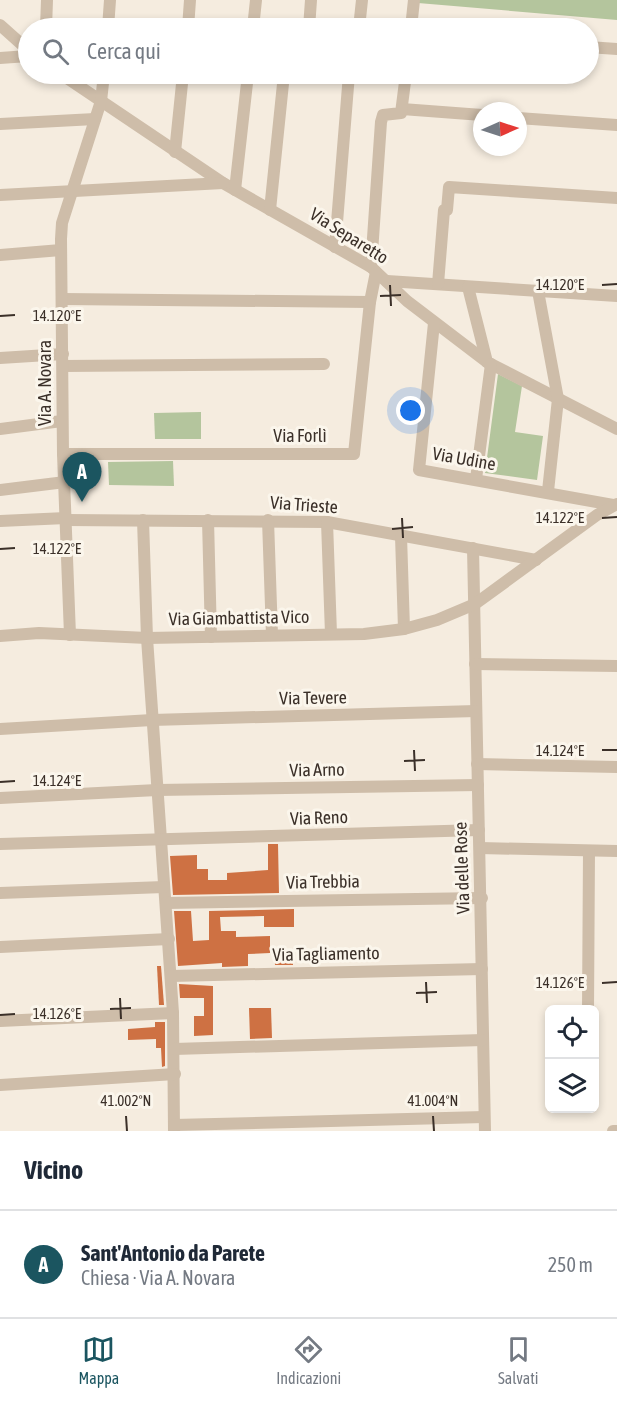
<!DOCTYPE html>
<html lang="it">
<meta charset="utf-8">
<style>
:root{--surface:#fff;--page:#f2f2f3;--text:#1f2937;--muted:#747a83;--line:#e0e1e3;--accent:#1b5560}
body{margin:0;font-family:"Asap Condensed",sans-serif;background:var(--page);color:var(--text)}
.controls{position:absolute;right:18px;bottom:18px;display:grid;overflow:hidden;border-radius:9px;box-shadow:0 3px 9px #0003}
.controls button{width:54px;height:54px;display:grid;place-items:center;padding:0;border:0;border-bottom:2px solid var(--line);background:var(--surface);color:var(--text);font:30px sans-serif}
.compass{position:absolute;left:473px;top:102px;width:54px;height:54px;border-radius:50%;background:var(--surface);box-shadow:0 3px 9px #0003;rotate:87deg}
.you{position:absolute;left:411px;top:411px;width:21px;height:21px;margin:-15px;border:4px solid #fff;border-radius:50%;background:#1a73e8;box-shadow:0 0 0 9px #1a73e833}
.badge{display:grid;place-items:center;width:39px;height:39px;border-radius:50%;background:var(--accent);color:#fff;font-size:20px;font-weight:700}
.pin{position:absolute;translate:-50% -50px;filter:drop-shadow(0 2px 3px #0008)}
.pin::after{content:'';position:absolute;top:32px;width:21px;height:18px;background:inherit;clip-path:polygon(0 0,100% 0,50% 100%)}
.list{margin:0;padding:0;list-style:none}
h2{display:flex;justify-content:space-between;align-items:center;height:78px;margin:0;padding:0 24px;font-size:26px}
h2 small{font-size:20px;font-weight:400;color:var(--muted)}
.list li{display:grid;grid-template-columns:39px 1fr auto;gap:18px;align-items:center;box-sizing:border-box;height:108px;padding:0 24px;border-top:2px solid var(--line)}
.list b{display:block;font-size:22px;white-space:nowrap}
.list p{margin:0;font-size:20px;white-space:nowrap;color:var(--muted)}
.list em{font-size:20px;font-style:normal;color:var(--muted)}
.icon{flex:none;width:33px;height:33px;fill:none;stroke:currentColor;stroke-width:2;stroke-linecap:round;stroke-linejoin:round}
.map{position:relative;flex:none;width:617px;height:1131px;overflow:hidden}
.search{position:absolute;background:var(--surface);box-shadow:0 3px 9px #0003;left:18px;right:18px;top:18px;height:66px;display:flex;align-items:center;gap:15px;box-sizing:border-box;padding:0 21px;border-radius:33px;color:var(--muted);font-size:22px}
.sheet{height:186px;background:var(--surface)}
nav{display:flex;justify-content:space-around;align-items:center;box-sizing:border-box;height:84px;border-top:2px solid var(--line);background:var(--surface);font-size:16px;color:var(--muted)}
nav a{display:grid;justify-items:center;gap:3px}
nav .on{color:var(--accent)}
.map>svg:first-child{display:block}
.green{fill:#b4c59d}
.building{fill:#ce7143}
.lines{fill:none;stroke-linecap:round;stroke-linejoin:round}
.minor{stroke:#cebda9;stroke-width:12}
.ticks{fill:none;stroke:#3b3029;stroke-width:2}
.labels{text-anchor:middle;stroke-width:6;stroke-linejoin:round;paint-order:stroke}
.street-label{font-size:18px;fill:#3b3029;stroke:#fbf6ec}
.ticks-label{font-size:15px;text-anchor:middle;fill:#3b3029;stroke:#fbf6ec;stroke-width:6;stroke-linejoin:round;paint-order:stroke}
</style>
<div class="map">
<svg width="617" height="1131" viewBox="0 0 617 1131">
<rect width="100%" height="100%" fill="#f5ecdf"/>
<g class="green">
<path d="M418,0H617V20L418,3Z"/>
<path d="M498,374L522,386L515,432L543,436L537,480L485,473Z"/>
<path d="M201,412V439H155L154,413Z"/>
<path d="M173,461L174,486L109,485L108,462Z"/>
</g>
<g class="building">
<path d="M268,844H278L279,893L173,895L170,856L197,855V869H208V880H227V873L268,870Z"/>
<path d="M294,909V927H264V916L220,917L221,931H236V937L270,936V953L248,954V966L222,967V963L178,966L174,911H191L193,941L209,940V911Z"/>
<path d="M293,951V965H275L274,953Z"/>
<path d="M157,966H161L164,1005H159Z"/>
<path d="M179,984L213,986V1035L194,1036V1016H204V998H180Z"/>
<path d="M249,1008H271L272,1038L250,1039Z"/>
<path d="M155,1022H165V1066L162,1067L161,1048H156V1039L128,1040V1029L155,1027Z"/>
</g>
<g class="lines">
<g class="minor">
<path d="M0,25L28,50"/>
<path d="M46,28L47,0"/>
<path d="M108,28L110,0"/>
<path d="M188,28L190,0"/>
<path d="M253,28L256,0"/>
<path d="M309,28L311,0"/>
<path d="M359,28L362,0"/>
<path d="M411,28L414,0"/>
<path d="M588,47L617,49"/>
<path d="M0,58L28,56"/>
<path d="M61,74L223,183L371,267L407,301L487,362L617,429"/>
<path d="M402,109L482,115"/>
<path d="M518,118L617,125"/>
<path d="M0,124L95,119"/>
<path d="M175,152L183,74"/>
<path d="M235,190L248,74"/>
<path d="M0,195L223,183"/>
<path d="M270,210L284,74"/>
<path d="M335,247L349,74"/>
<path d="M0,255L61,250"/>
<path d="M371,267L381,122L383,115L401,113L406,74"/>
<path d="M387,281L617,296"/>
<path d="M438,284L444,210H447L449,187L617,198"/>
<path d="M468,287L487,362"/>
<path d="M538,291L558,399L548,491"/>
<path d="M63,299L370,302"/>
<path d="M434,323L419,470L613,505"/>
<path d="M0,358L63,354"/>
<path d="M63,366L324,364"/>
<path d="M0,429L62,421"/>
<path d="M63,454H354L370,302L376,272"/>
<path d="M476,479L491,364"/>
<path d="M0,490L65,482"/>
<path d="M66,520L327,522L536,560"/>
<path d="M143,520L147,638L173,1013L174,1131"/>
<path d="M208,520L211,637"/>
<path d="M268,520L272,635"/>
<path d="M0,521L66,518"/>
<path d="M327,522L331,634"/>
<path d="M401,536L404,629"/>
<path d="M473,548L485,1131"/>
<path d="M70,635L63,454L61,239L62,223L101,101L104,74"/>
<path d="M0,636L39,633L147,638L364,634L404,629L437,620L475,604L597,515L617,504"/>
<path d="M475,664L617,666"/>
<path d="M0,729L152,720L476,711"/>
<path d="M477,764L617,767"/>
<path d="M0,798L157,790L478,785"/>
<path d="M0,844L479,830"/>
<path d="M480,848L617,851"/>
<path d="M0,893L164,887"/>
<path d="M166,903L482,898"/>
<path d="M0,947L169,939"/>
<path d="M171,976L482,969"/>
<path d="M588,1010L589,851"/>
<path d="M0,1021L173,1013"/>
<path d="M174,1049L483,1040"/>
<path d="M0,1085L175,1074"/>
<path d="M174,1125L484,1117"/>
<path d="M613,1131H617"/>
</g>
</g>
<path class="ticks" d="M390,285L391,306M602,285L617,284M380,296L401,295M0,316L15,315M402,518L403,538M602,518L617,517M392,529L413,527M0,549L15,548M414,750L415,771M602,750H617M404,761L425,760M0,782L15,781M426,982L427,1003M602,983L617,982M416,993L437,992M120,998L121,1019M110,1009L131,1008M0,1015L15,1014M126,1116L127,1131M433,1116L434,1131"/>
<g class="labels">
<g class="street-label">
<text transform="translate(349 236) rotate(32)" y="6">Via Separetto</text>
<text transform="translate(45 383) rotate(-90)" y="6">Via A. Novara</text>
<text x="300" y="442">Via Forlì</text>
<text transform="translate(464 459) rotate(10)" y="6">Via Udine</text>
<text transform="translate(304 505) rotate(4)" y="6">Via Trieste</text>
<text transform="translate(239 618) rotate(-1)" y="6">Via Giambattista Vico</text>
<text transform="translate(313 698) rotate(-1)" y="6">Via Tevere</text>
<text transform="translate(317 770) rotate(-1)" y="6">Via Arno</text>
<text transform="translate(319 818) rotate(-2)" y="6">Via Reno</text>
<text transform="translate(462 868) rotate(-92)" y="6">Via delle Rose</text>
<text transform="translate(323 882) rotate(-1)" y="6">Via Trebbia</text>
<text transform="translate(326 954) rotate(-1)" y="6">Via Tagliamento</text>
</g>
</g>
<g class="ticks-label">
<text x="560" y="290">14.120°E</text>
<text x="57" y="321">14.120°E</text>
<text x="560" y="523">14.122°E</text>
<text x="57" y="554">14.122°E</text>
<text x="560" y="756">14.124°E</text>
<text x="57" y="786">14.124°E</text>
<text x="560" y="988">14.126°E</text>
<text x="57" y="1019">14.126°E</text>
<text x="126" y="1106">41.002°N</text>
<text x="433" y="1106">41.004°N</text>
</g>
</svg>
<div class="controls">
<button><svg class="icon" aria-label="locate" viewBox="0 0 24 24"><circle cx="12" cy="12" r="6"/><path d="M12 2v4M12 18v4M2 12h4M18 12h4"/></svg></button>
<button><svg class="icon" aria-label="layers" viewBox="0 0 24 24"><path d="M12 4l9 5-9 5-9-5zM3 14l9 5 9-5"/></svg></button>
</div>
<svg class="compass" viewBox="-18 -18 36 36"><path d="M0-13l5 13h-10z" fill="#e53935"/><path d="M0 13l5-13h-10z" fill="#747a83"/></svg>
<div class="you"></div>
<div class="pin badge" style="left:82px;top:502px">A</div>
<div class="search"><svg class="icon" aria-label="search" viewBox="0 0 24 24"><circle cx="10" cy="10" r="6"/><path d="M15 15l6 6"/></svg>Cerca qui</div>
</div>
<section class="sheet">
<h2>Vicino<small></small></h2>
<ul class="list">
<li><span class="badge">A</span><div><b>Sant'Antonio da Parete</b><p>Chiesa · Via A. Novara</p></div><em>250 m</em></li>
</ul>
</section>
<nav>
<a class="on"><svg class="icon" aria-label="map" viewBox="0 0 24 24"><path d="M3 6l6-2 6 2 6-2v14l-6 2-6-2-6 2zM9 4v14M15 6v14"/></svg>Mappa</a>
<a><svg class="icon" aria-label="directions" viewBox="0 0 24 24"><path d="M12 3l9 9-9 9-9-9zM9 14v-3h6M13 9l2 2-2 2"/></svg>Indicazioni</a>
<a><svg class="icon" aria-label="saved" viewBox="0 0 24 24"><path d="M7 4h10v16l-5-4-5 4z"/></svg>Salvati</a>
</nav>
